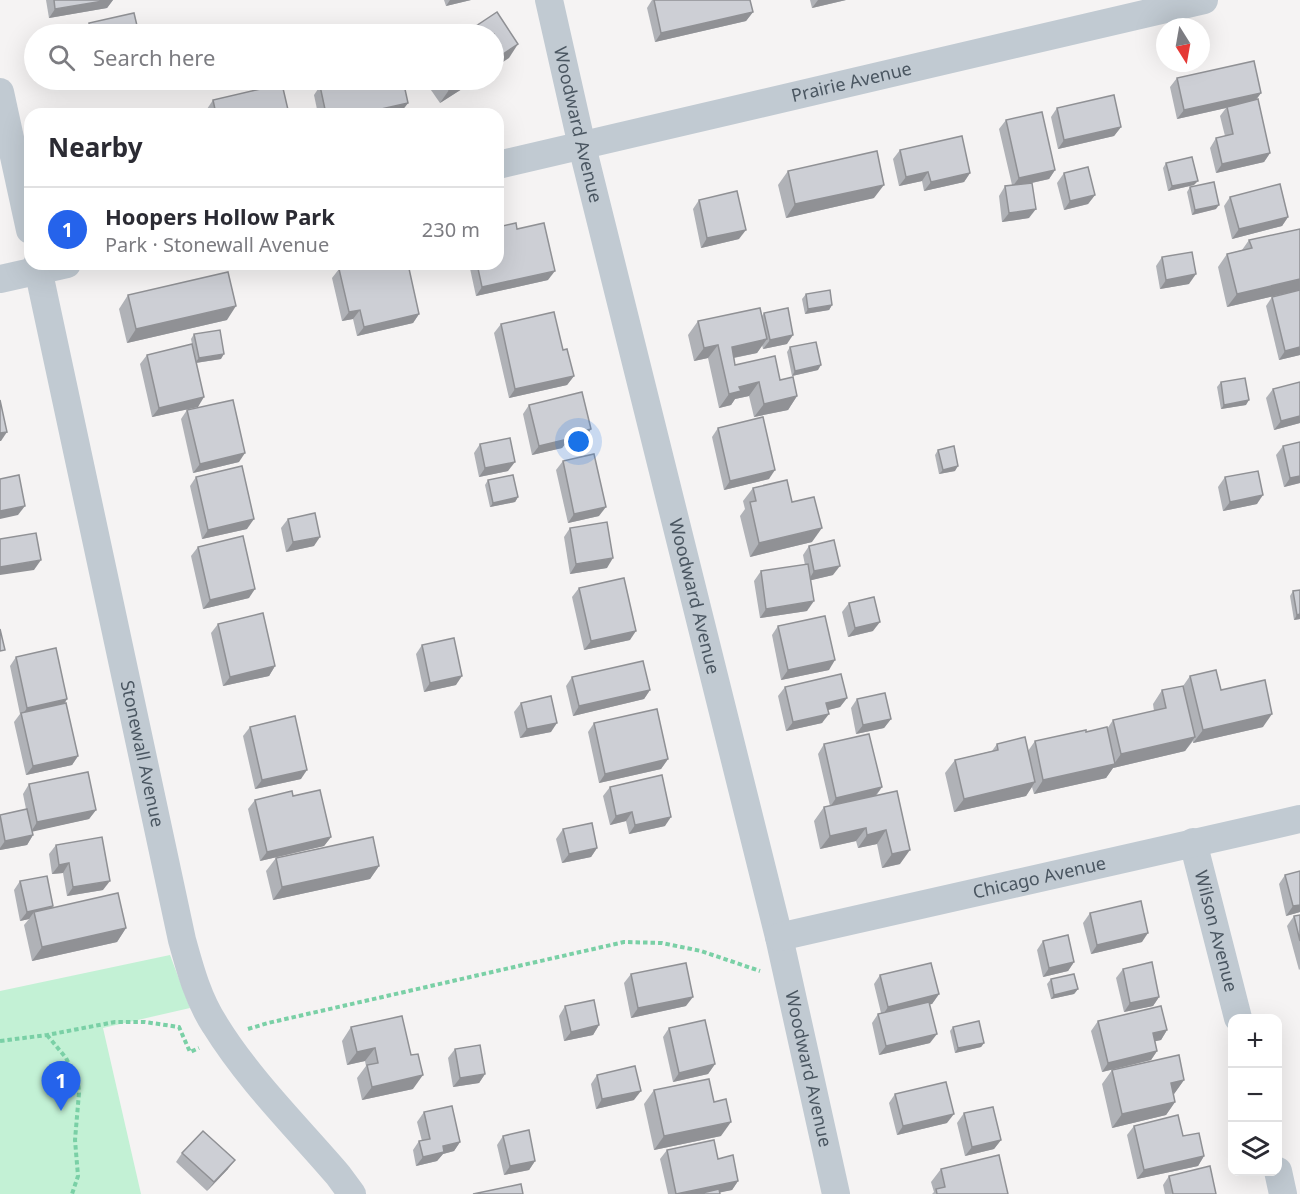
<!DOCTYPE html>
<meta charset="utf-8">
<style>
:root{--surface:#fff;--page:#f7f7f7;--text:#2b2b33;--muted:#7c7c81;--line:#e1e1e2;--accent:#2563eb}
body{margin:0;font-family:"Noto Sans",sans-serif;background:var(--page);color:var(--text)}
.controls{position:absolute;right:18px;bottom:18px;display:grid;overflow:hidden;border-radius:12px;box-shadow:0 6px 24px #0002}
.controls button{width:54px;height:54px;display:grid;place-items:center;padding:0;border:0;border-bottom:2px solid var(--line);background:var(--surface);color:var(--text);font:30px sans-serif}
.compass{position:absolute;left:1156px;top:18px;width:54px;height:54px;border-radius:50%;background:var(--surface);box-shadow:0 6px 24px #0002;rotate:169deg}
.you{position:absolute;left:579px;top:442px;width:21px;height:21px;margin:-15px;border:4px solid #fff;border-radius:50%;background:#1a73e8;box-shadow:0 0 0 9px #1a73e833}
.badge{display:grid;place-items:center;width:39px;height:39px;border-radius:50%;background:var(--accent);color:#fff;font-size:20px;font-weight:700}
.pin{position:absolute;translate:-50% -50px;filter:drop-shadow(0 2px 3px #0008)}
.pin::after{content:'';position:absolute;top:32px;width:21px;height:18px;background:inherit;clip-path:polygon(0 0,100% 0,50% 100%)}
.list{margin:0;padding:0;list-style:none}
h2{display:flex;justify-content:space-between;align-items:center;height:78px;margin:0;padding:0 24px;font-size:26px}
h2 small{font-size:20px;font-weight:400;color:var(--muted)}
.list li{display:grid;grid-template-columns:39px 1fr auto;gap:18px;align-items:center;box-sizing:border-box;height:84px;padding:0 24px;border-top:2px solid var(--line)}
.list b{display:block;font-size:22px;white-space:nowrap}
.list p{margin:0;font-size:20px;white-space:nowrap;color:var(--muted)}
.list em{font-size:20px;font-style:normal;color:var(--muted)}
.icon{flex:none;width:33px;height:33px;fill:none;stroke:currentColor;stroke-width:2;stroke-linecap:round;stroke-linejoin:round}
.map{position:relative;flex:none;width:1300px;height:1194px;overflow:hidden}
.search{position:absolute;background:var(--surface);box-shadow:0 6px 24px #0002;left:24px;top:24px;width:480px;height:66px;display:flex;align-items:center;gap:15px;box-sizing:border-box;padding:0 21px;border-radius:33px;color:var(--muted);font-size:22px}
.panel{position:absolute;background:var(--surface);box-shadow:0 6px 24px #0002;left:24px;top:108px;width:480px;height:162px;border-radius:18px}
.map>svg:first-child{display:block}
.green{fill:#c3f1d5}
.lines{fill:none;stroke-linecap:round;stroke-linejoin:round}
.path{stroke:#7ad0a6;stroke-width:4;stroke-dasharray:4.5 3;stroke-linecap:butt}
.minor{stroke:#c1cad2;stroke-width:28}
.wall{fill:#b0b2b7}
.shaded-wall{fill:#909195}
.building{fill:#cdcfd5;stroke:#909195;stroke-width:1.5}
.labels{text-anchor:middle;stroke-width:5;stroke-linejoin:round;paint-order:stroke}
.street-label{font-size:18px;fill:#4a5661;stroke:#fff}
</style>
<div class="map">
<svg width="1300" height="1194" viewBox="0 0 1300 1194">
<rect width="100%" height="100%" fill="#f5f3f3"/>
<path class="green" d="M170,955L190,1008L103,1028L141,1194H0V991Z"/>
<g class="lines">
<g class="path">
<path d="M248,1029L268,1023L624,942L662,943L701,951L760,971"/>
<path d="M47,1035L66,1058L78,1082L79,1093L75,1140L78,1176L72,1194"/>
<path d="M0,1041L47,1035L115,1022H145L179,1027L190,1052L199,1048"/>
</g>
<g class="minor">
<path id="s1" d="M549,0L582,146L779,937L836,1194"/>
<path d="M0,92L30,230"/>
<path id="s2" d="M498,165L1204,0"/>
<path id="s3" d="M37,264L182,940C190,969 198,999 215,1025C249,1080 296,1126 338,1175L352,1194"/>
<path d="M0,279L67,264"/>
<path id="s4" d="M1193,842L1238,1018"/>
<path id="s5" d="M779,937L1300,819"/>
<path d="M1278,1171L1283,1194"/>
</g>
</g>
<g class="wall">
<path d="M46,0H113L107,8L49,18Z"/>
<path d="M444,0H471L446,6Z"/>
<path d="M652,0H750L753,12L746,21L655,42L647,8Z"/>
<path d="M810,0H846L812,8Z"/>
<path d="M89,23L139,34H83L82,32Z"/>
<path d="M1177,78L1261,93L1256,100L1270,153L1264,162L1216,173L1210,148L1216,138L1225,136L1220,116L1226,108L1177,119L1170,87Z"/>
<path d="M93,80H121L95,86Z"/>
<path d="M424,80H476L440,103Z"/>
<path d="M320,86L408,103L401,112L394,114H318L314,95Z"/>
<path d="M213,100L289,114H208L207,109Z"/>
<path d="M1057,108L1121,127L1114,136L1058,149L1051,117Z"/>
<path d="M1006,120L1055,170L1049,179L1032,183L1029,218L1002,222L999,196L1005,186L1012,185L999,129Z"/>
<path d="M900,150L970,173L964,182L924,191L922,181L899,186L893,159Z"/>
<path d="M1166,163L1194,185L1168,191L1163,168Z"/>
<path d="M788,171L874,198L786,218L778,185Z"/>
<path d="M1064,173L1095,195L1088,204L1064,210L1057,183Z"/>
<path d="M1190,187L1216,209L1192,215L1187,192Z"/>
<path d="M1230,197L1288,217L1282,226L1232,239L1224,206Z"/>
<path d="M699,200L739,239L701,248L693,209Z"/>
<path d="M517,229L548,280L476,296L469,264H498Z"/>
<path d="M1249,240L1300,290L1227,307L1218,267L1227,254L1242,250Z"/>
<path d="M1162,257L1189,284L1160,289L1156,266Z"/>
<path d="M339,269H372L419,314L413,323L357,336L353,319L342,321L332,278Z"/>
<path d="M806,294L832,305L829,310L805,314L802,299Z"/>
<path d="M128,295L227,320L127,343L119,309Z"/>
<path d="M1272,297L1300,355L1279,360L1266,306Z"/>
<path d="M764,313L787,344L763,349L762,345L757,353L734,358L735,365L780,380L797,396L788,410L754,417L749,396L735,399L731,405L719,408L708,358L694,361L688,335L698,321L762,316Z"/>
<path d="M501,324L563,350L574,376L567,385L509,398L494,333Z"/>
<path d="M194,334L221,359L196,363L198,407L152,417L140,364L147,355L192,344L191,339Z"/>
<path d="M790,347L818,370L792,376L787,352Z"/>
<path d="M1221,382L1246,405L1221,409L1217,387Z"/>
<path d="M1273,389L1300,423L1274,430L1266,398Z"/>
<path d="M529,405L591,429L584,439L566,443L562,448L532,455L523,414Z"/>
<path d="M187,410L239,462L193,473L181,419Z"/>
<path d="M718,428L769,479L724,490L712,437Z"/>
<path d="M1300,442V483L1284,487L1276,455L1283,446Z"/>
<path d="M480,444L508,471L479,477L474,453Z"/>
<path d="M938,450L955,471L939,474L935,455Z"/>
<path d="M563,461L599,516L568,523L556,470Z"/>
<path d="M196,477L247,529L202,539L190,486Z"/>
<path d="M1225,477L1257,504L1223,511L1218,487Z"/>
<path d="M488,480L518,497L515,502L490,507L485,485Z"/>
<path d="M753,488L812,542L750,557L740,516L745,509L743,501Z"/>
<path d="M288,519L314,546L286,552L281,528Z"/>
<path d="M570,528L607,568L570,574L564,537Z"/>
<path d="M809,546L833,575L811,580L807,611L760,618L754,581L761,571L805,565L803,555Z"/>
<path d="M198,547L249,598L203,609L191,556Z"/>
<path d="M579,588L630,640L584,650L572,597Z"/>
<path d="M1293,591L1300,619L1294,620L1290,596Z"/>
<path d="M849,603L873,631L848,637L842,612Z"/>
<path d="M218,624L275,666L269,676L223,686L211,633Z"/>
<path d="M778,626L829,670L781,680L772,635Z"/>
<path d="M422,645L456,685L424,692L416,654Z"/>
<path d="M16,657L67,699L65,703L78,756L72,765L26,775L14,722L20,714L10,666Z"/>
<path d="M1190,676L1221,690L1263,727L1193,743V741L1185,751L1113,768L1106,778L1034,794L1032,787L1026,796L954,812L945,773L955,760L992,751L997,744L1028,751L1035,741L1107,729L1113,720L1154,711L1153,704L1162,690L1183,686Z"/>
<path d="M572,677L650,690L644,699L573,716L566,686Z"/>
<path d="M785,687L847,698L840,707L828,710L822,723L786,731L778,696Z"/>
<path d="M857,699L891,719L884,728L856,734L851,708Z"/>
<path d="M521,703L551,732L520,738L514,712Z"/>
<path d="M594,723L668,759L661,769L599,783L588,732Z"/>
<path d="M250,727L301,779L255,789L243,736Z"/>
<path d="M824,744L882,787L876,796L900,864L882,868L877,844L858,848L856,841L820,849L814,821L824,807L830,806L818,754Z"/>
<path d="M29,784L96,810L89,819L32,831L33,835L27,845L0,850V815L26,809L23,794Z"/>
<path d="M610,787L665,826L629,834L626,821L610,825L603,796Z"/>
<path d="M293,796L331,837L324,846L260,861L248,809L255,800Z"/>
<path d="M563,829L597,848L591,857L562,863L556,839Z"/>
<path d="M56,845L103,890L67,896L63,873L52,874L49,854Z"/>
<path d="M276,858L379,866L370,879L273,900L266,871Z"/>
<path d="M1300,871V912L1286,916L1279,884L1285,875Z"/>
<path d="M20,881L52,908L126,928L117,942L32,961L24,925L29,919L20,921L14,890Z"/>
<path d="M1090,913L1142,942L1091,954L1083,923Z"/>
<path d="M1300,915V969L1299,970L1287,926L1294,916Z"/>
<path d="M1043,941L1074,962L1068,971L1043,977L1037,950Z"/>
<path d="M1123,969L1159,997L1153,1006L1124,1012L1116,978Z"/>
<path d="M631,974L686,1006L631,1018L624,983Z"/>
<path d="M880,975L939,994L932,1004H930V1043L879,1055L872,1023L878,1014L881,1013L874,984Z"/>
<path d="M1051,979L1078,989L1074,994L1051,999L1047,984Z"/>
<path d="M565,1006L599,1025L593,1035L564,1041L559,1016Z"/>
<path d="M402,1016L413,1089L362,1100L357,1078L366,1066L365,1061L347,1065L342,1041L351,1027Z"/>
<path d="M1098,1021L1167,1030L1161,1040L1155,1041L1157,1051L1151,1060L1102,1072L1091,1031Z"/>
<path d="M953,1027L984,1043L981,1047L955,1053L950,1031Z"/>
<path d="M669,1028L715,1064L708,1074L673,1082L663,1037Z"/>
<path d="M455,1049L485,1074L479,1083L453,1087L448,1058Z"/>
<path d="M1112,1070L1184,1080L1174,1094H1173L1175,1102L1166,1115L1112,1128L1102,1084Z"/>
<path d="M597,1075L634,1100L596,1109L591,1084Z"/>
<path d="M654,1090L721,1136L654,1150L644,1104Z"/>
<path d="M895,1094L947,1123L897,1135L889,1103Z"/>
<path d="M424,1112L460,1142L454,1151L443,1154L437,1161L416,1166L413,1150L419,1141H422L417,1122Z"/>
<path d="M964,1113L1001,1140L994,1149L965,1156L957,1123Z"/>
<path d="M1134,1126L1183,1136L1204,1156L1198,1166L1137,1179L1127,1135Z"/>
<path d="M503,1136L535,1161L529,1170L504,1175L497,1145Z"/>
<path d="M667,1150L718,1159L738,1181L732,1190L720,1192V1194H668L660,1159Z"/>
<path d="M182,1153L228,1169L207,1191L176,1162Z"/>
<path d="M941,1169L1008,1194H932L934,1192L931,1182Z"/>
<path d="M1169,1176L1216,1194H1165L1163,1185Z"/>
</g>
<g class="shaded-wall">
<path d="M109,0H113L107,8L49,18L55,9Z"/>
<path d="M450,0H471L446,6Z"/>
<path d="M818,0H846L812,8Z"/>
<path d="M753,12L746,21L655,42L661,33Z"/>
<path d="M518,44L509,58L494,68V60Z"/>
<path d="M99,80H121L95,86Z"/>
<path d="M465,80H476L440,103L449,90Z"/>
<path d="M1261,93L1254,102L1227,107L1226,108L1177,119L1184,110Z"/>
<path d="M408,103L401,112L394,114H359Z"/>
<path d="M1121,127L1114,136L1058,149L1064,140Z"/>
<path d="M1270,153L1264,162L1216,173L1222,164Z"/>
<path d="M1055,170L1049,179L1012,187L1019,178Z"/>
<path d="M928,172L922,181L899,186L906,177Z"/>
<path d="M970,173L964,182L924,191L931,182Z"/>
<path d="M1198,181L1194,185L1168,191L1172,186Z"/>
<path d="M884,185L874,198L786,218L795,204Z"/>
<path d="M1095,195L1088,204L1064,210L1070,201Z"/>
<path d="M1219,205L1216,209L1192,215L1195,210Z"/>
<path d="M1036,209L1029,218L1002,222L1009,213Z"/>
<path d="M1288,217L1282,226L1232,239L1239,229Z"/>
<path d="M746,230L739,239L701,248L707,238Z"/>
<path d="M555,271L548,280L476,296L482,287Z"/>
<path d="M1196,274L1189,284L1160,289L1166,280Z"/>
<path d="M1300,279V290L1227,307L1237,294Z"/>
<path d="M832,305L829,310L805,314L808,309Z"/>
<path d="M236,306L227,320L127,343L136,329Z"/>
<path d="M360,310L353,319L342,321L349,312Z"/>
<path d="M419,314L413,323L357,336L364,327Z"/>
<path d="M793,335L787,344L763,349L770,340Z"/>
<path d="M767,339L757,353L722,360L732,347Z"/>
<path d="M718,345L708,358L694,361L704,348Z"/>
<path d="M1300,347V355L1279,360L1285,351Z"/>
<path d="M224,354L221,359L195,363L199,358Z"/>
<path d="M821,365L818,370L792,376L795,371Z"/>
<path d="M574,376L567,385L509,398L515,389Z"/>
<path d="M759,382L749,396L735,399L731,405L719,408L729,394L739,387Z"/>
<path d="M797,396L788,410L754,417L764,404Z"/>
<path d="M204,397L198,407L152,417L159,408Z"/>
<path d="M1249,400L1246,405L1221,409L1224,405Z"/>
<path d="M1300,416V423L1274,430L1281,421Z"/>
<path d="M591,429L584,439L566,443L562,448L532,455L539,446L573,434Z"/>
<path d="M7,432L1,441H0V433Z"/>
<path d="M245,453L239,462L193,473L200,464Z"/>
<path d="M515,462L508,471L479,477L485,468Z"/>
<path d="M958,466L955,471L939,474L943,470Z"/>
<path d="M775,470L769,479L724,490L730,481Z"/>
<path d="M1300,476V483L1284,487L1290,478Z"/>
<path d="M1263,495L1257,504L1223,511L1230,502Z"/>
<path d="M518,497L515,502L490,507L493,503Z"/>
<path d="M25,506L18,515L0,519V511Z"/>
<path d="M606,507L599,516L568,523L574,514Z"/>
<path d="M254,519L247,529L202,539L208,530Z"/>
<path d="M822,528L812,542L750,557L759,543Z"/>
<path d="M320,537L314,546L286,552L293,542Z"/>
<path d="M613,558L607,568L570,574L576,564Z"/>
<path d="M41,560L34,570L0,575V567Z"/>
<path d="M840,566L833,575L808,581L814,571Z"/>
<path d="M255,589L249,598L203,609L210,600Z"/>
<path d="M814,601L807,611L760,618L766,609Z"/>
<path d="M1300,614V619L1294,620L1297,615Z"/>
<path d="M880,622L873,631L848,637L855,628Z"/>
<path d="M636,631L630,640L584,650L591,641Z"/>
<path d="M835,660L829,670L781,680L788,670Z"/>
<path d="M275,666L269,676L223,686L230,677Z"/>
<path d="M462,676L456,685L424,692L430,683Z"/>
<path d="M650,690L644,699L573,716L579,706Z"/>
<path d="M847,698L840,707L820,712L826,703Z"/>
<path d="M67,699L61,708L21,717L27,708Z"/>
<path d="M829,714L822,723L786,731L793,722Z"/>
<path d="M1272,714L1263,727L1193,743L1203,730Z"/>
<path d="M891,719L884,728L856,734L863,725Z"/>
<path d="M557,723L551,732L520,738L527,729Z"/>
<path d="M1195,737L1185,751L1113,768L1106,778L1034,794L1043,780L1114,764L1121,754Z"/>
<path d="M78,756L72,765L26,775L33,766Z"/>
<path d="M668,759L661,769L599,783L605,774Z"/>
<path d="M307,770L301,779L255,789L262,780Z"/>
<path d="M1035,782L1026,796L954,812L964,799Z"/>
<path d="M882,787L875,796L830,807L836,798Z"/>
<path d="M96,810L89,819L31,832L37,822Z"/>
<path d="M632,812L626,821L610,825L616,816Z"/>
<path d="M671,817L665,826L629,834L635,825Z"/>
<path d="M866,828L856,841L820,849L830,836Z"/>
<path d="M886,830L877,844L858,848L867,835Z"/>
<path d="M33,835L27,845L0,850V848L5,841Z"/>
<path d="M331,837L324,846L260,861L267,852Z"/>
<path d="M597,848L591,857L562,863L569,854Z"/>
<path d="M910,850L900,864L882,868L892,854Z"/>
<path d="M69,863L63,873L52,874L59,865Z"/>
<path d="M379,866L370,879L273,900L282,887Z"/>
<path d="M110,881L103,890L67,896L73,887Z"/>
<path d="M1300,905V912L1286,916L1293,906Z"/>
<path d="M53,906L47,915L34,912L29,919L20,921L27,912Z"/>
<path d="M126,928L117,942L32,961L42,947Z"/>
<path d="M1148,933L1142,942L1091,954L1097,945Z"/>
<path d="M1074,962L1068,971L1043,977L1049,968Z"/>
<path d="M1078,989L1074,994L1051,999L1054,995Z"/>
<path d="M939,994L932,1004L882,1016L888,1007Z"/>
<path d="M693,997L686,1006L631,1018L638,1008Z"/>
<path d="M1159,997L1153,1006L1124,1012L1130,1003Z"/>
<path d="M599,1025L593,1035L564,1041L571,1032Z"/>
<path d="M1167,1030L1161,1040L1147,1043L1153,1033Z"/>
<path d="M937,1034L930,1043L879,1055L886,1046Z"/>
<path d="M984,1043L981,1047L955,1053L958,1048Z"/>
<path d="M375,1048L365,1061L347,1065L357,1052Z"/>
<path d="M1157,1051L1151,1060L1102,1072L1108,1063Z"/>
<path d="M715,1064L708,1074L673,1082L679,1073Z"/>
<path d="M485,1074L479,1083L453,1087L460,1078Z"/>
<path d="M423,1075L413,1089L362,1100L372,1087Z"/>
<path d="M1184,1080L1174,1094L1161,1097L1171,1083Z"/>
<path d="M641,1091L634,1100L596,1109L602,1099Z"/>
<path d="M1175,1102L1166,1115L1112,1128L1122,1114Z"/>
<path d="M954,1114L947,1123L897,1135L903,1126Z"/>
<path d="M731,1122L721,1136L654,1150L664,1136Z"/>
<path d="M1001,1140L994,1149L965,1156L972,1147Z"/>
<path d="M460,1142L454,1151L443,1154L437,1161L416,1166L423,1157L443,1146Z"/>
<path d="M1204,1156L1198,1166L1137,1179L1144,1170Z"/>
<path d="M235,1160L228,1169L207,1191L214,1182Z"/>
<path d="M535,1161L529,1170L504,1175L510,1166Z"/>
<path d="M738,1181L732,1190L713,1194H677Z"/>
</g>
<g class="building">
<path d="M54,0H109L55,9Z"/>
<path d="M654,0H750L753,12L661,33Z"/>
<path d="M497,12L518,44L494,60V34H464Z"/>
<path d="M134,13L139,34H92L89,23Z"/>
<path d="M1254,61L1261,93L1184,110L1177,78Z"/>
<path d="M349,80H403L408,103L359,114H326L320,86Z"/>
<path d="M443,80H465L449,90Z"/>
<path d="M282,84L289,114H216L213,100Z"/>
<path d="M1114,95L1121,127L1064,140L1057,108Z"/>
<path d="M1258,99L1270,153L1222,164L1216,138L1233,134L1227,107Z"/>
<path d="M1042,112L1055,170L1019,178L1006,120Z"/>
<path d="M962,136L970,173L931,182L928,172L906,177L900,150Z"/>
<path d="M877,151L884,185L795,204L788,171Z"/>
<path d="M1192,157L1198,181L1172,186L1166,163Z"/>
<path d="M1088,167L1095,195L1070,201L1064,173Z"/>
<path d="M1214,182L1219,205L1195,210L1190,187Z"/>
<path d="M1032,183L1036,209L1009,213L1005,186Z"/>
<path d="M1280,184L1288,217L1239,229L1230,197Z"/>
<path d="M737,191L746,230L707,238L699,200Z"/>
<path d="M516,223L517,229L544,223L555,271L482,287L477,264H498V227Z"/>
<path d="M1300,229V279L1237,294L1227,254L1252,248L1249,240Z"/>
<path d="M1192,252L1196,274L1166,280L1162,257Z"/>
<path d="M358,264H371L372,269L394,264H408L419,314L364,327L360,310L349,312L339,269Z"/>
<path d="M228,272L236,306L136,329L128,295Z"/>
<path d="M830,290L832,305L808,309L806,294Z"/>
<path d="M1300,290V347L1285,351L1272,297Z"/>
<path d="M760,308L767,339L732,347L735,365L775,356L780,380L793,377L797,396L764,404L759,382L739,387L741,391L729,394L718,345L704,348L698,321Z"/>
<path d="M788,308L793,335L770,340L764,313Z"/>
<path d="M554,312L563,350L567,349L574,376L515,389L501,324Z"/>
<path d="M220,330L224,354L199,358L194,334Z"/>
<path d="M816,342L821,365L795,371L790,347Z"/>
<path d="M192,344L204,397L159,408L147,355Z"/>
<path d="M1245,378L1249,400L1224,405L1221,382Z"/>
<path d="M1300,382V416L1281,421L1273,389Z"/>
<path d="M582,392L591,429L573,434L568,439L539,446L529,405Z"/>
<path d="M0,400L7,432L0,433Z"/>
<path d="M233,400L245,453L200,464L187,410Z"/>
<path d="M763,417L775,470L730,481L718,428Z"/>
<path d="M510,438L515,462L485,468L480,444Z"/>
<path d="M1300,442V476L1290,478L1283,446Z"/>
<path d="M954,446L958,466L943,470L938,450Z"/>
<path d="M594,454L606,507L574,514L563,461Z"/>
<path d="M242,466L254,519L208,530L196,477Z"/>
<path d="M1258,471L1263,495L1230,502L1225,477Z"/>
<path d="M19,475L25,506L0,511V479Z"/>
<path d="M513,475L518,497L493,503L488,480Z"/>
<path d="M787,480L792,502L814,497L822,528L759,543L750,502L756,501L753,488Z"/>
<path d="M315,513L320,537L293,542L288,519Z"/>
<path d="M607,522L613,558L576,564L570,528Z"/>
<path d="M36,533L41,560L0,567V539Z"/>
<path d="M243,536L255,589L210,600L198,547Z"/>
<path d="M834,540L840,566L814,571L809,546Z"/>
<path d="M808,564L814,601L766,609L761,571Z"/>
<path d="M624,578L636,631L591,641L579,588Z"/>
<path d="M1300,590V614L1297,615L1293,591Z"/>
<path d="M874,597L880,622L855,628L849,603Z"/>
<path d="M263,613L275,666L230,677L218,624Z"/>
<path d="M825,616L835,660L788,670L778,626Z"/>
<path d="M0,629L5,650L0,651Z"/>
<path d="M454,638L462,676L430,683L422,645Z"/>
<path d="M56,648L67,699L27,708L16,657Z"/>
<path d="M643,661L650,690L579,706L572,677Z"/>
<path d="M1216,670L1221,690L1265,680L1272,714L1203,730L1190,676Z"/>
<path d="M841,674L847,698L826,703L829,714L793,722L785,687Z"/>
<path d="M1183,686L1195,737L1121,754L1113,720L1166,708L1162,690Z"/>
<path d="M885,693L891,719L863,725L857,699Z"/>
<path d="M551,696L557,723L527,729L521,703Z"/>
<path d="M66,703L78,756L33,766L21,713Z"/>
<path d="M657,709L668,759L605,774L594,723Z"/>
<path d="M295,716L307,770L262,780L250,727Z"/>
<path d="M1107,727L1115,764L1043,780L1035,741L1086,730V732Z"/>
<path d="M869,734L882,787L836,798L824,744Z"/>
<path d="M1025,737L1035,782L964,799L955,760L998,750L997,744Z"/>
<path d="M88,772L96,810L37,822L29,784Z"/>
<path d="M662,775L671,817L635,825L632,812L616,816L610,787Z"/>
<path d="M320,790L331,837L267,852L255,800L292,791L293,796Z"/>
<path d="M897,791L910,850L892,854L886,830L867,835L866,828L830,836L824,807Z"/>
<path d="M27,809L33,835L5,841L0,815Z"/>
<path d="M592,823L597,848L569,854L563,829Z"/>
<path d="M102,837L110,881L73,887L69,863L59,865L56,845Z"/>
<path d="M373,837L379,866L282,887L276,858Z"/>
<path d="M1300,871V905L1293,906L1285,875Z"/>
<path d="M47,876L53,906L27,912L20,881Z"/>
<path d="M118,893L126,928L42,947L34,912Z"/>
<path d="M1141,901L1148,933L1097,945L1090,913Z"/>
<path d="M1300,915V941L1294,916Z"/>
<path d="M1068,935L1074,962L1049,968L1043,941Z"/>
<path d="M1152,962L1159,997L1130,1003L1123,969Z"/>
<path d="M686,963L693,997L638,1008L631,974Z"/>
<path d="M931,963L939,994L888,1007L880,975Z"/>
<path d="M1074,974L1078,989L1054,995L1051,979Z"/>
<path d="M594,1000L599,1025L571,1032L565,1006Z"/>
<path d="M929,1002L937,1034L886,1046L878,1014Z"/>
<path d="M1161,1006L1167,1030L1153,1033L1157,1051L1108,1063L1098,1021Z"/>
<path d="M402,1016L411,1055L418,1054L423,1075L372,1087L367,1065L378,1063L375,1048L357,1052L351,1027Z"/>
<path d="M705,1020L715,1064L679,1073L669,1028Z"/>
<path d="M979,1021L984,1043L958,1048L953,1027Z"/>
<path d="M480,1045L485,1074L460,1078L455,1049Z"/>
<path d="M1179,1055L1184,1080L1171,1083L1175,1102L1122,1114L1112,1070Z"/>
<path d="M635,1066L641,1091L602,1099L597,1075Z"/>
<path d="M709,1079L714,1102L726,1099L731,1122L664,1136L654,1090Z"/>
<path d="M946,1082L954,1114L903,1126L895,1094Z"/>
<path d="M452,1106L460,1142L443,1146L444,1152L423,1157L419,1141L430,1139L424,1112Z"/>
<path d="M993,1107L1001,1140L972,1147L964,1113Z"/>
<path d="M1178,1115L1183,1136L1199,1133L1204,1156L1144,1170L1134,1126Z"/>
<path d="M529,1130L535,1161L510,1166L503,1136Z"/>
<path d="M203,1131L235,1160L214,1182L182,1153Z"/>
<path d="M714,1140L718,1159L733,1155L738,1181L676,1194L667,1150Z"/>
<path d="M999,1155L1008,1194H937L936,1189L945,1187L941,1169Z"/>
<path d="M1210,1166L1216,1194H1173L1169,1176Z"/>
<path d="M521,1184L523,1194H473Z"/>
<path d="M719,1189L720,1194H698Z"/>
</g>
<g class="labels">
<g class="street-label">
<text dy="6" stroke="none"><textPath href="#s2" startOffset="363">Prairie Avenue</textPath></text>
<text dy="6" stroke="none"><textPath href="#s1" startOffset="128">Woodward Avenue</textPath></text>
<text dy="6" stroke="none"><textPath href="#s1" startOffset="614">Woodward Avenue</textPath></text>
<text dy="6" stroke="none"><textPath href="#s3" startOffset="501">Stonewall Avenue</textPath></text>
<text dy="6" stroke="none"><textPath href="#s5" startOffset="267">Chicago Avenue</textPath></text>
<text dy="6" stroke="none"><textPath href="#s4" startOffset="92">Wilson Avenue</textPath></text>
<text dy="6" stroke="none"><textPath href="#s1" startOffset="1100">Woodward Avenue</textPath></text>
</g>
</g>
</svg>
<div class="controls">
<button>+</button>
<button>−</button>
<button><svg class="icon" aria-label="layers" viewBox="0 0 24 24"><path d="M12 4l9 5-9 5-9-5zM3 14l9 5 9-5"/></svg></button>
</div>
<svg class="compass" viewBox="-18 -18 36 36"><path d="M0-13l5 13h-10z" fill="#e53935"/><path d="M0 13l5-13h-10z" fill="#7c7c81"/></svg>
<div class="you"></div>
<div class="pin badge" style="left:61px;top:1111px">1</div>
<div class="search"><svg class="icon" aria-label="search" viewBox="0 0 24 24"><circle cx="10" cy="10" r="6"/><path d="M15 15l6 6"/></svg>Search here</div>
<section class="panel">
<h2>Nearby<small></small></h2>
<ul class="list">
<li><span class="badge">1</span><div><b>Hoopers Hollow Park</b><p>Park · Stonewall Avenue</p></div><em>230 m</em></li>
</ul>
</section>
</div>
